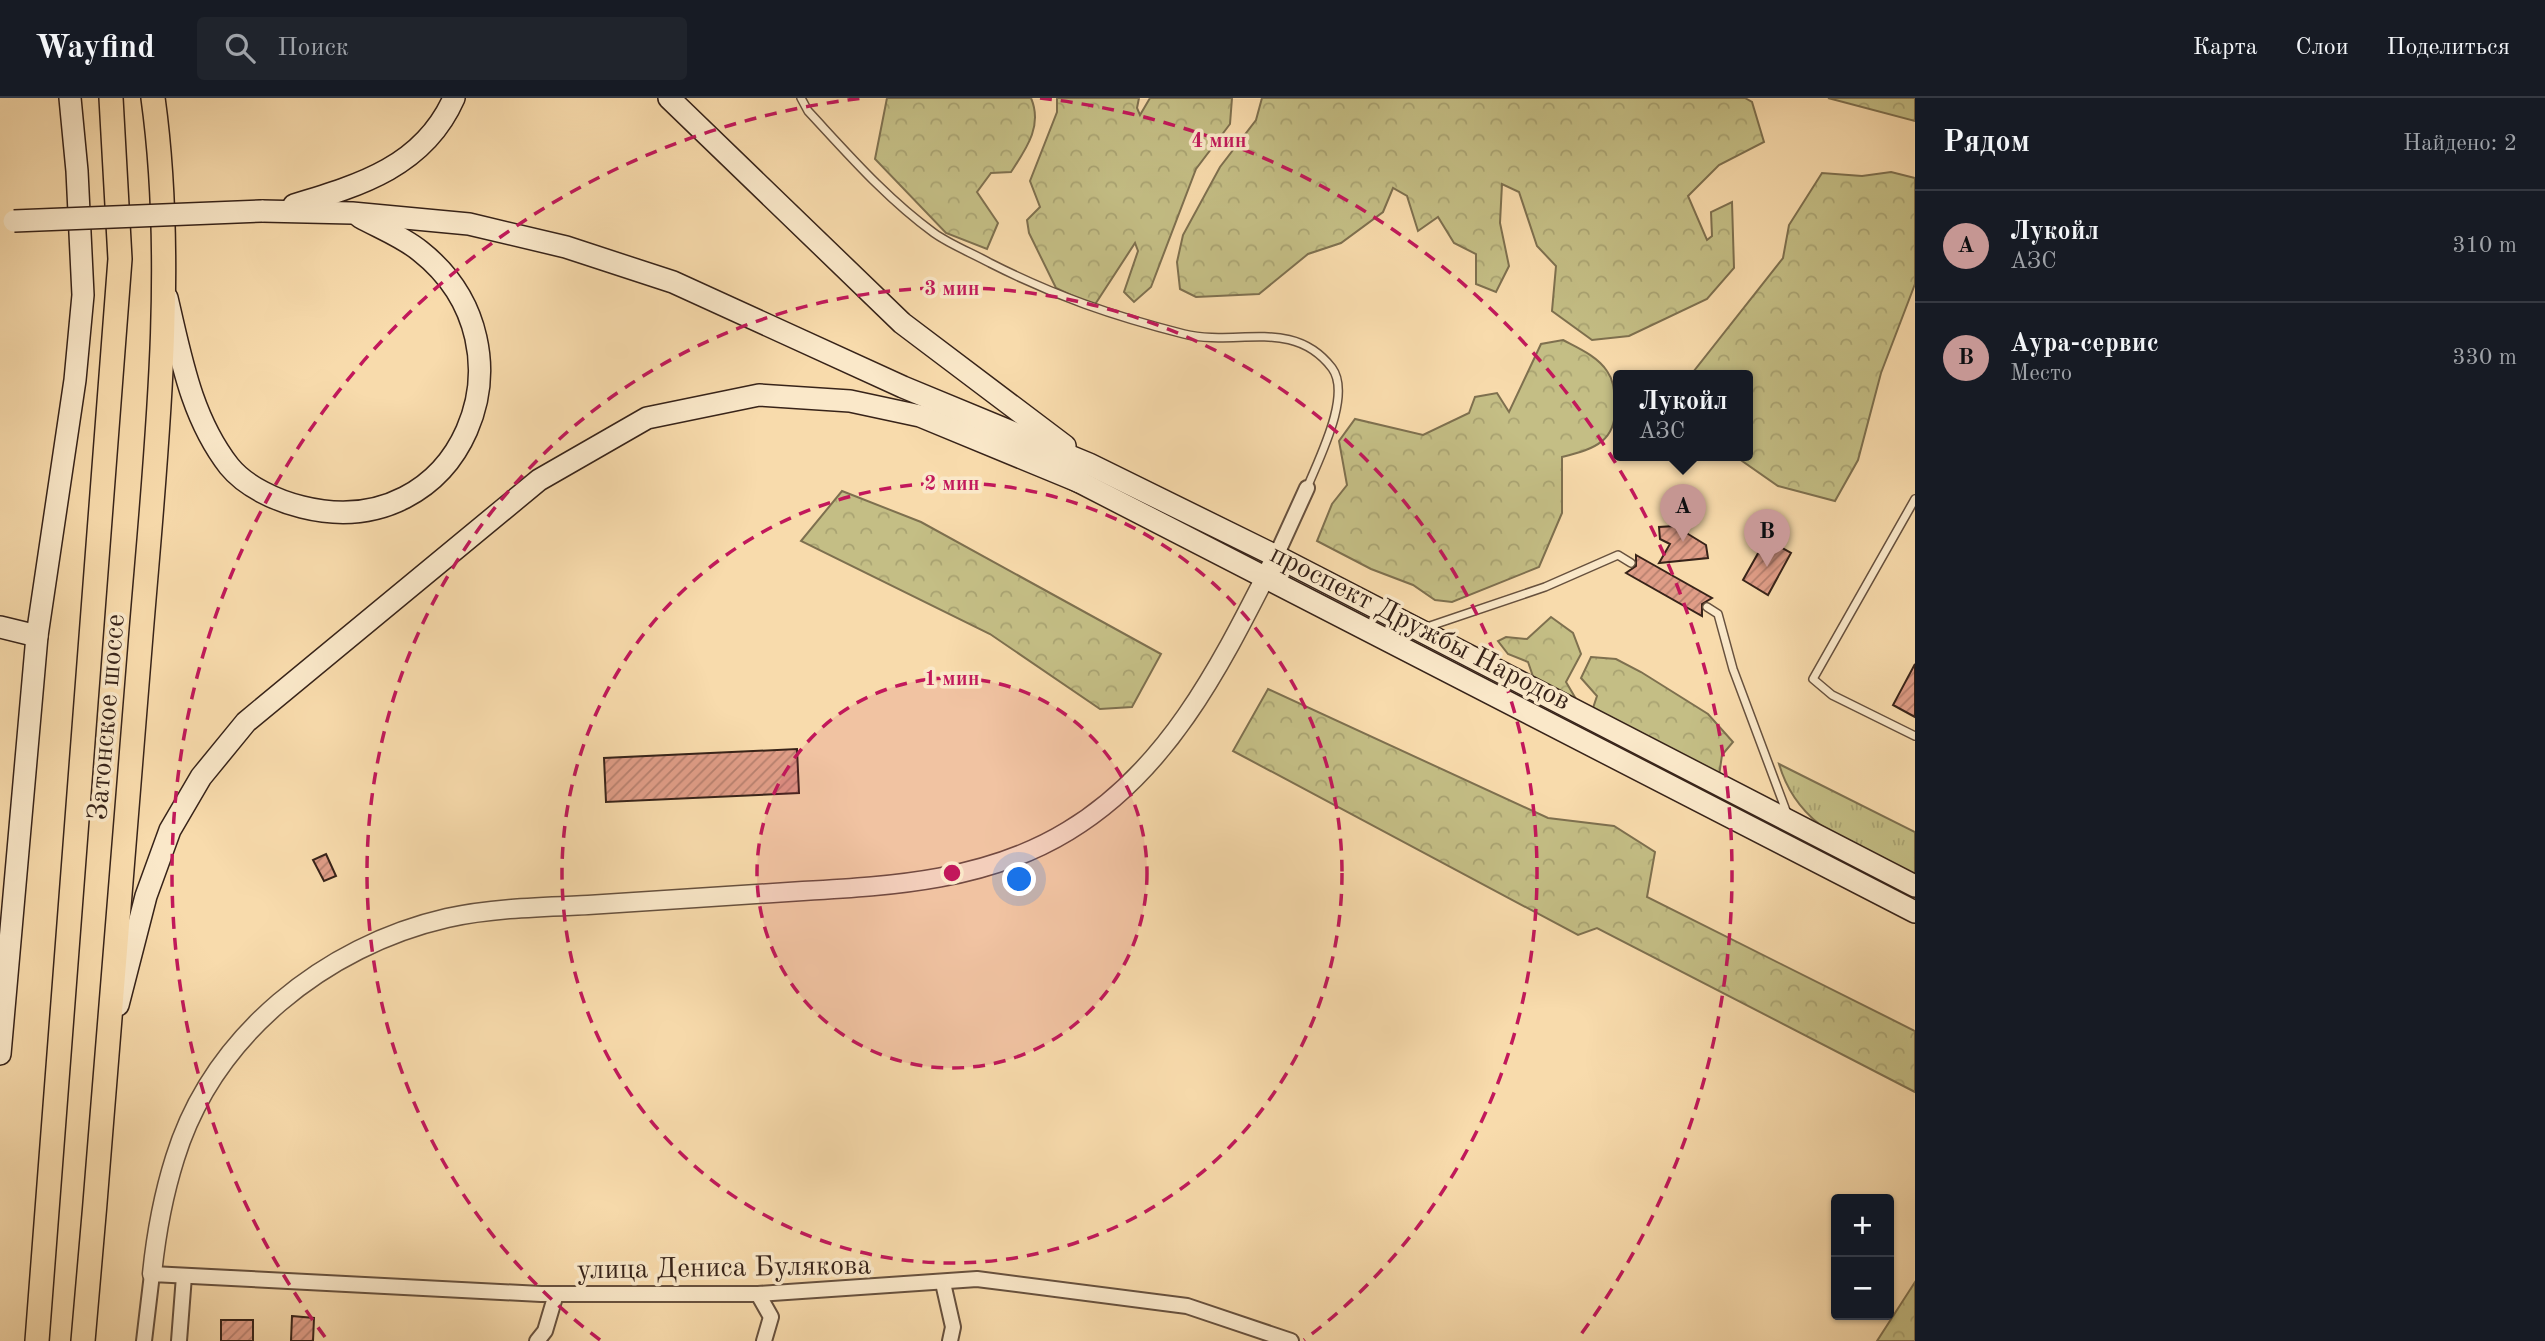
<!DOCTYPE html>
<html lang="ru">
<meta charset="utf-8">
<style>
:root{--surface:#171b24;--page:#20242c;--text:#f1f3f6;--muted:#9ea1a6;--line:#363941;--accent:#c59692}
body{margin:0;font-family:"Old Standard TT",serif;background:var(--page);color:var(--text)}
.controls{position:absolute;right:21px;bottom:21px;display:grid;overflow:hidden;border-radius:7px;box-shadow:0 2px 5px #0004}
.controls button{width:63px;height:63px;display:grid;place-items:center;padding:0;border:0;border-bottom:2px solid var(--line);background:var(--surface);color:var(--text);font:35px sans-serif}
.you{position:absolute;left:1020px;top:782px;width:24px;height:24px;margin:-18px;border:5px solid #fff;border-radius:50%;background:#1a73e8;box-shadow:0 0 0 10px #1a73e833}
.badge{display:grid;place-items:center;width:46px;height:46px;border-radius:50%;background:var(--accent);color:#111;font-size:23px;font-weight:700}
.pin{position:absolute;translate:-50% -58px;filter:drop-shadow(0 2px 4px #0008)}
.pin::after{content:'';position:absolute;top:37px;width:24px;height:21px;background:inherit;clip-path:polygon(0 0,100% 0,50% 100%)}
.popup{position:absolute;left:1613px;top:272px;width:140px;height:91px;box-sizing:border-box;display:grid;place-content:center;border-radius:7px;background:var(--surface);filter:drop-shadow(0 2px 5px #0005);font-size:23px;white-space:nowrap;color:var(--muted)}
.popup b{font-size:26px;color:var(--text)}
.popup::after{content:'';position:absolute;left:50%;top:100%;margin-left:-14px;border:14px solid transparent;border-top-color:var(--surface)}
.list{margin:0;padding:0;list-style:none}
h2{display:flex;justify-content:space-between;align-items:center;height:91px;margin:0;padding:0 28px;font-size:30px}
h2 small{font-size:23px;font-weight:400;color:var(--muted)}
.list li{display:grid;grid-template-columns:46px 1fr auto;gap:21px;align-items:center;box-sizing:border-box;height:112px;padding:0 28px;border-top:2px solid var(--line)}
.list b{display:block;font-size:26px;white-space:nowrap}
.list p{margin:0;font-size:23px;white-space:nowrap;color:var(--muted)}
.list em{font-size:23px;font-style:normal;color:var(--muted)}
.icon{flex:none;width:38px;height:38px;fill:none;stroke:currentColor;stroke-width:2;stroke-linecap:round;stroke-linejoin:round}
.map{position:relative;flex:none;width:1915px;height:1243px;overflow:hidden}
header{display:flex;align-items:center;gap:42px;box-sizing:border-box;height:98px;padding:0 35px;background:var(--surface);border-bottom:2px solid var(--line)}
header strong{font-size:33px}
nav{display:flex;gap:38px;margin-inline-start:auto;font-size:24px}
.search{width:490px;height:63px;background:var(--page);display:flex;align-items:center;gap:18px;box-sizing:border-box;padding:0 24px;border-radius:7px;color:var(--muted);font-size:26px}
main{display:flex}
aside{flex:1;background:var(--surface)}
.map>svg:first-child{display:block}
.grass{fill:url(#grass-tufts);stroke:#7e704f;stroke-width:2}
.forest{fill:url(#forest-crowns);stroke:#7e704f;stroke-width:2}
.building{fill:url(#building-hatch);stroke:#372319;stroke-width:2}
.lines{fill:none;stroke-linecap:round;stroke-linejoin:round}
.service-casing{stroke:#67513e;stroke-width:10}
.minor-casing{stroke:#67513e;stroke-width:18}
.tertiary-casing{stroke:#67513e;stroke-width:21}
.secondary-casing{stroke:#372319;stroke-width:24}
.primary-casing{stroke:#372319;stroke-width:26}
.service{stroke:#fae8c9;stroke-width:7}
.minor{stroke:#fae8c9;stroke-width:14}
.tertiary{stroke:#fae8c9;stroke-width:18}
.secondary{stroke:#fae8c9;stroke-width:21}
.primary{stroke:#f8dbac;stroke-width:23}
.secondary-bridge-casing{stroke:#372319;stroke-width:24;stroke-linecap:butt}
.secondary-bridge{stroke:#fae8c9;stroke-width:21}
.ring{fill:none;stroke:#c2185b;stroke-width:3.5;stroke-dasharray:12 9}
.labels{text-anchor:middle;stroke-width:7;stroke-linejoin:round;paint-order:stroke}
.street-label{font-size:28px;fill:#372319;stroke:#fae8c9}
.centre{fill:#c2185b;stroke:#fae8c9;stroke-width:3.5}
.ring-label{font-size:21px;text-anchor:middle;font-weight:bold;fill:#c2185b;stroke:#fae8c9;stroke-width:7;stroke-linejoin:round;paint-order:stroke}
</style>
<header>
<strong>Wayfind</strong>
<div class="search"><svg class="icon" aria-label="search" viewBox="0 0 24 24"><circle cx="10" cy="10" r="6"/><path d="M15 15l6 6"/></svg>Поиск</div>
<nav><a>Карта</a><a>Слои</a><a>Поделиться</a></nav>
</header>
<main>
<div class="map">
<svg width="1915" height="1243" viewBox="0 0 1915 1243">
<defs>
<pattern id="grass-tufts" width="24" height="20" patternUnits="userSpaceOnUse" patternTransform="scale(1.75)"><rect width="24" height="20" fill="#c4be85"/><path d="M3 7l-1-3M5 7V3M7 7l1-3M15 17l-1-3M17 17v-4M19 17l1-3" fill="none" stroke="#a9a372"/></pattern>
<pattern id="forest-crowns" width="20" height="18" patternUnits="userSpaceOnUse" patternTransform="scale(1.75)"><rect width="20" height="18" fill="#c4be85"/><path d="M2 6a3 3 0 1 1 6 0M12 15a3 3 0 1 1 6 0" fill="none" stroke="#a9a372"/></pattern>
<pattern id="building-hatch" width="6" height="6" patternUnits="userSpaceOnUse" patternTransform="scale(1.75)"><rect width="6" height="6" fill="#e09d87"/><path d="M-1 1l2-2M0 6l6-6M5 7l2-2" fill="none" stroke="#b6806e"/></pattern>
</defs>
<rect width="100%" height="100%" fill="#f8dbac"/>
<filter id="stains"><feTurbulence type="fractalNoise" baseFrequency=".00286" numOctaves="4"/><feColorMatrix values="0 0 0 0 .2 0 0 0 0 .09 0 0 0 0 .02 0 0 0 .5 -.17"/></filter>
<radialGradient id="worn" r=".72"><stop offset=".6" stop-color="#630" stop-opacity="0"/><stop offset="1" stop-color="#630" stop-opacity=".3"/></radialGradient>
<path class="grass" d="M1779,666L1915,734V777C1857,747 1799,734 1779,666Z"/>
<g class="forest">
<path d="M887,0H1031C1043,28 1026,51 1011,74L991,75L977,94L998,125L987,151L946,135L875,61Z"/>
<path d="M1057,0H1139L1137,10L1140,17L1150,0H1232L1230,26L1196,71L1151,189L1134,204L1124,194L1138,153L1135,145L1094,208L1056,190L1029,135L1027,122L1040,109L1030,83L1057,14Z"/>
<path d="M1262,0H1745L1752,4L1764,44L1719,67L1688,98L1707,142L1712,138L1711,114L1732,104L1734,170L1707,201L1629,238L1592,242L1552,213L1556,168L1537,148L1519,94L1502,86L1500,125L1509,168L1496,194L1476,186V156L1454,145L1438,119L1418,133L1407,98L1393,90L1383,114L1341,145L1308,156L1259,196L1196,199L1180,191L1177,164L1183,137L1220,69L1256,22Z"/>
<path d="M1828,0H1915V23Z"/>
<path d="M1891,74L1915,80V186L1881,275L1858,362L1835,403L1778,388L1735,358H1748V278H1690L1783,160L1789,127L1822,75L1862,78Z"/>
<path d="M1563,242C1578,250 1597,258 1607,273C1614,283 1614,292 1615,304C1618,343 1595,351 1562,359V415L1539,469L1452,504L1435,502L1413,487L1371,471L1317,443L1332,406L1347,387L1339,343L1355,321L1423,337L1469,315L1475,299L1497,295L1509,314L1541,246Z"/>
<path d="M842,393L921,424L1161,556L1132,609L1100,611L990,536L801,443Z"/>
<path d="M1551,519L1573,535L1581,556L1566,584L1576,601L1572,606L1536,587L1528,564L1508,556L1498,543L1506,539L1527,541Z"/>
<path d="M1591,559L1616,561L1641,574L1708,616L1733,644L1722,657L1719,678L1591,616L1597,598L1581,580Z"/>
<path d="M1268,591L1548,720L1614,728L1655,754L1647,799L1915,933V994L1597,830L1578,837L1233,653Z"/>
<path d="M1915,1184V1243H1877Z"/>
</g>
<g class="building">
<path d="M1675,428L1706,447L1708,460L1659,465L1670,446L1660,441L1659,429Z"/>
<path d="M1766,441L1791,455L1768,497L1743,482Z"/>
<path d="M1636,457L1712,500L1702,506V518L1626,475L1636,468Z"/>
<path d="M1915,566V619L1893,607Z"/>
<path d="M797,651L799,695L606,704L604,660Z"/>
<path d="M326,756L336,778L324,783L313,762Z"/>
<path d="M292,1218L314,1220L313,1243H291Z"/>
<rect x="221" y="1222" width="32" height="21"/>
</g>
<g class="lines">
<g class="service-casing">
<g id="service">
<path d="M801,0L808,13C848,56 886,100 934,135C951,147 972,155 990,165C1055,198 1113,218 1184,236C1236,249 1293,219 1332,270C1352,297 1319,360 1307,390"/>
<path d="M1915,401L1813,581L1832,597L1915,638"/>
<path d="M1707,509L1718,516L1733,571L1788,718"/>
<path d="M1427,529L1545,489L1618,457L1631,465"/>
</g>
</g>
<g class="minor-casing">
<g id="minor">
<path d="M1276,458L1307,390"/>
<path d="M943,1185L953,1229L950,1243"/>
<path d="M758,1196L771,1219L764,1243"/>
<path d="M144,1243L152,1176L541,1196H758L977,1181L1187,1208L1291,1243"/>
<path d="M179,1243L184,1178"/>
<path d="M537,1243L545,1233L556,1196"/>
</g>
</g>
<g class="tertiary-casing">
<path id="tertiary" d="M152,1176C156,1137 163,1098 175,1060C213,937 325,848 447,820C492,810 542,809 588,807C660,802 731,798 803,793C894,788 988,782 1068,733C1171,671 1223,562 1276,458"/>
</g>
<g class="secondary-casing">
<g id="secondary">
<path d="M669,0L902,225L1065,348"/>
<path d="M294,107C361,87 424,68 454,0"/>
<path d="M262,113L352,115L469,126L566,149L673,184L903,289L1089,366L1276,458L1915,788"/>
<path d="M167,200C181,259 191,319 229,368C246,389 277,403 302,409C461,449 543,250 420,153C403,139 380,130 360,119"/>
<path d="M1068,378L1915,814"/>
<path d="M0,529L37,538"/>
<path d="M118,907L146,798L170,732L201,679L246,624L539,382L647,320L759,297L850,303L920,318L1080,384"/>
<path d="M0,956L37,538L75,282L83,197L77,73L70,0"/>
</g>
</g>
<g class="primary-casing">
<g id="primary">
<path d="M37,1243L120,161L111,0"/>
<path d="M83,1243C104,1008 122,773 141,537C155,365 177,172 153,0"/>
</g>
</g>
<use href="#service" class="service"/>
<use href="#minor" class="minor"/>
<use href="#tertiary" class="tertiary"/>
<use href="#secondary" class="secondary"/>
<use href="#primary" class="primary"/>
<g class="secondary-bridge-casing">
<path id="secondary-bridge" d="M14,123L262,113"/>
</g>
<use href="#secondary-bridge" class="secondary-bridge"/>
</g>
<circle cx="952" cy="775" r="195" fill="#c2185b" fill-opacity=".12"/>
<g class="ring">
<circle cx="952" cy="775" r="195"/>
<circle cx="952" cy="775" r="390"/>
<path d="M600 1242A585 585 0 1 1 1304 1242"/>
<path d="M325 1239A780 780 0 0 1 864 0M1040 0A780 780 0 0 1 1579 1239"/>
</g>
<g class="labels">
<g class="street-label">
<text transform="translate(1421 528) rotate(27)" y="10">проспект Дружбы Народов</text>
<text transform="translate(105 619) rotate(-85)" y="10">Затонское шоссе</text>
<text transform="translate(724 1168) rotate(-1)" y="10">улица Дениса Булякова</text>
</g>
</g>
<circle cx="952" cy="775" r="10" class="centre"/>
<g class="ring-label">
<text x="1219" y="49">4 мин</text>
<text x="952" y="197">3 мин</text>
<text x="952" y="392">2 мин</text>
<text x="952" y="587">1 мин</text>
</g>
<rect width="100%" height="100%" filter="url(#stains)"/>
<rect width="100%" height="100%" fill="url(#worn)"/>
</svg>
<div class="controls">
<button>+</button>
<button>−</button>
</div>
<div class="you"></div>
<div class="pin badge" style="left:1683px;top:444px">A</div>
<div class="popup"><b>Лукойл</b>АЗС</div>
<div class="pin badge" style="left:1767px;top:469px">B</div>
</div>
<aside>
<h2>Рядом<small>Найдено: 2</small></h2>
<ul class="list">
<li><span class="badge">A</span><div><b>Лукойл</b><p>АЗС</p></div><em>310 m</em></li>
<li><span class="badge">B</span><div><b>Аура-сервис</b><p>Место</p></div><em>330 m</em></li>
</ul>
</aside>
</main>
